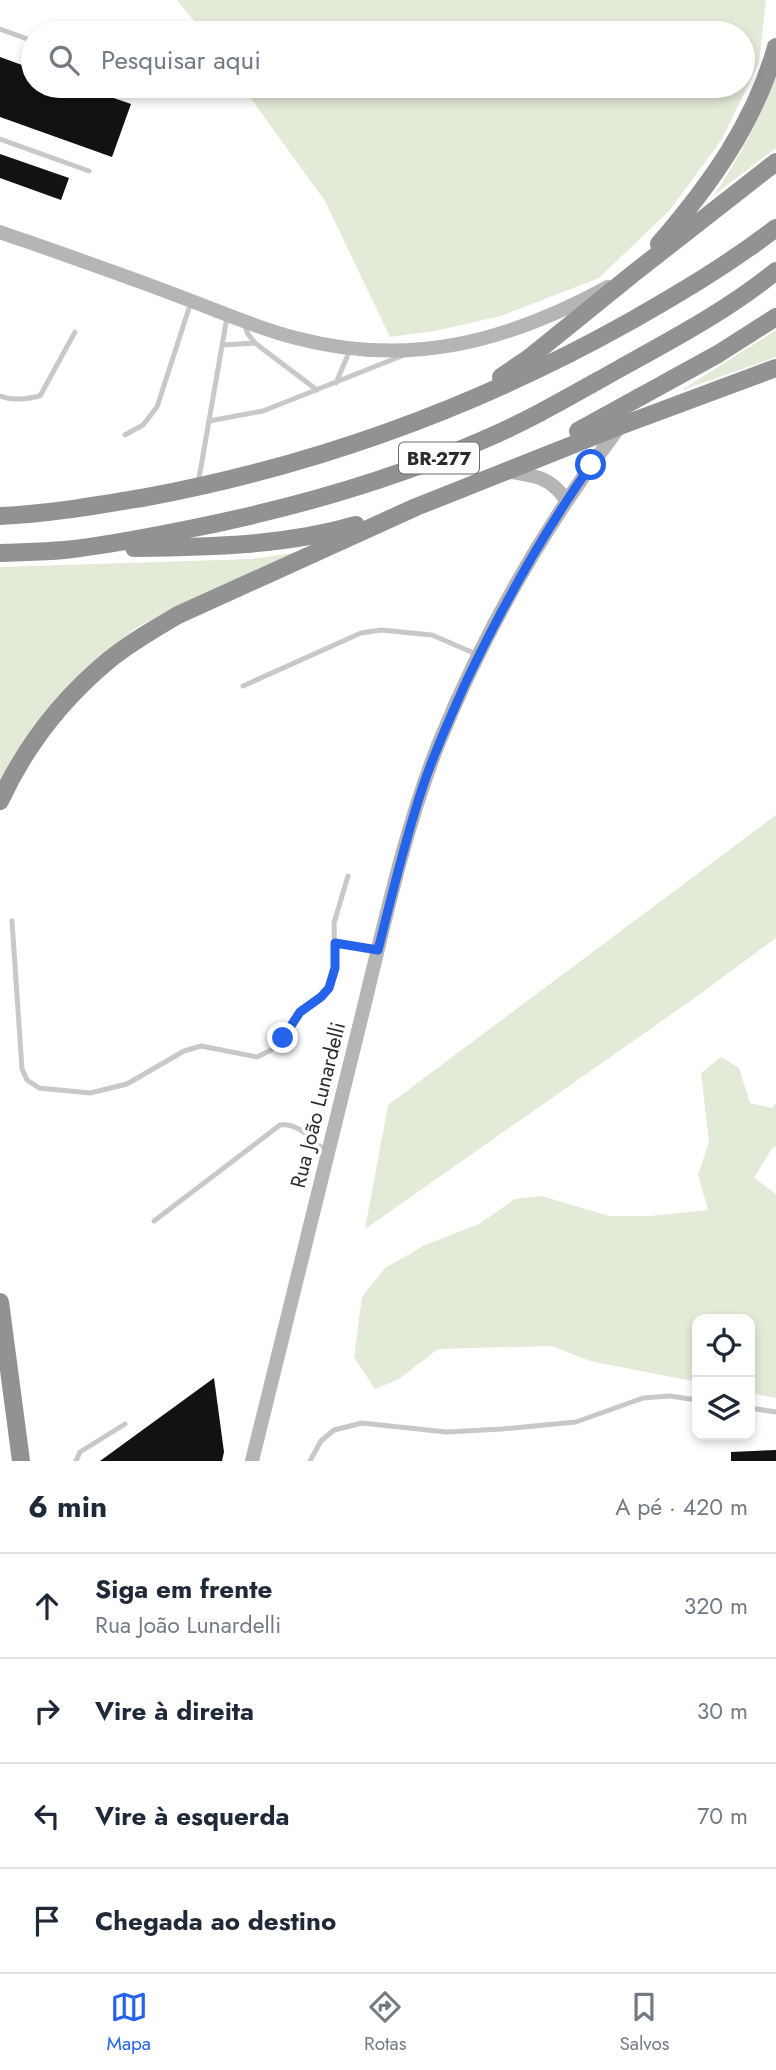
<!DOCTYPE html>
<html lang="pt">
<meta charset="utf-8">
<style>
:root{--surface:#fff;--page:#f6f6f7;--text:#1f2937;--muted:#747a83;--line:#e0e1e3;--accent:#2563eb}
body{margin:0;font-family:Jost,sans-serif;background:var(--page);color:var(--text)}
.controls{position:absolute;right:21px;bottom:21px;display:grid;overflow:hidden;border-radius:14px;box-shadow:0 4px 10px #0003}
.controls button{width:63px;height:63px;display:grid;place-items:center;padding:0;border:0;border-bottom:2px solid var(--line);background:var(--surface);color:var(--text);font:35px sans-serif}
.stop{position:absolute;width:21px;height:21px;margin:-16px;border:5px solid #2563eb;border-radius:50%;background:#fff}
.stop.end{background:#2563eb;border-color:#fff;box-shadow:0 2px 7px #0008}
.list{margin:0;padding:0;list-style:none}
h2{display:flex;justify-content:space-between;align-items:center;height:91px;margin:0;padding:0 28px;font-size:30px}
h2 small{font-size:23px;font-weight:400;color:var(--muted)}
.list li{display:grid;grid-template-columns:46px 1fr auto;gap:21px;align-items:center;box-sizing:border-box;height:105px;padding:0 28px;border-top:2px solid var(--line)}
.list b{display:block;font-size:26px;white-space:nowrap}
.list p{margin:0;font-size:23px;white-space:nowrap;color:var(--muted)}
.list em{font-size:23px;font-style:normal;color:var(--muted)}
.icon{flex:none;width:38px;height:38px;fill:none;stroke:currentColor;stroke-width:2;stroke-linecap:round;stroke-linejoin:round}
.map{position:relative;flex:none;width:776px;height:1461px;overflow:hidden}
.search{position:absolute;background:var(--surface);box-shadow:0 4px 10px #0003;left:21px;right:21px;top:21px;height:77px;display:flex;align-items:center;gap:18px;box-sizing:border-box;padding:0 24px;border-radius:38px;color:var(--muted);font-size:26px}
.sheet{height:511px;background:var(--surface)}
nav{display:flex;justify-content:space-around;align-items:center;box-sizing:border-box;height:98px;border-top:2px solid var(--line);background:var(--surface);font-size:19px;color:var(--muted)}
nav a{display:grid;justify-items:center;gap:4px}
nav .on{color:var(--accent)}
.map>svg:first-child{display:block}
.green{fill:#e4ead8}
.building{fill:#121212}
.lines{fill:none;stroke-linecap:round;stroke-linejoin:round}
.lane{stroke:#c8c8c8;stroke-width:5}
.secondary{stroke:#b5b5b5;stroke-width:14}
.highway{stroke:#929292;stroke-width:18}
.route{stroke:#2563eb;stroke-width:9}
.labels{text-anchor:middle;stroke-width:7;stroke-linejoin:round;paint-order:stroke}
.shield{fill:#fff;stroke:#6b6b6b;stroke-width:2}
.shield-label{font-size:19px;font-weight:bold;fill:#2b2b2b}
.street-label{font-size:21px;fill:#2b2b2b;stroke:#fff}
</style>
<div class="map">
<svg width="776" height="1461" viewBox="0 0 776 1461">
<rect width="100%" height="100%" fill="#fff"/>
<g class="green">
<path d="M177,0H766L759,63L722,139L669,211L599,278L501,316L435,331L390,337L325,201L242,86H743V33H204Z"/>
<path d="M776,78V148L714,195C739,158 759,120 776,78Z"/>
<path d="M776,330V357L680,391Z"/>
<path d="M301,552L173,608L136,628L101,655L68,687L0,787V567L251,559Z"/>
<path d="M776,815V938L696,997L365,1229L388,1105Z"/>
<path d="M721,1057L739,1068L750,1103L772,1108L776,1103V1146L772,1148L754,1178L776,1194V1398L750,1393V1319H697V1382L590,1361L552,1346L438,1349L399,1379L375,1389L354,1357L362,1297L385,1268L425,1245L479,1224L515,1199L542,1196L609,1216H650L708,1210L698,1175L709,1142L701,1073Z"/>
</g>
<g class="building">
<path d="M0,57L33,69V86H79L131,104L112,157L0,117Z"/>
<path d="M0,154L69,178L61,200L0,178Z"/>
<path d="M214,1378L224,1452L222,1461H100Z"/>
<path d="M776,1450V1461H731V1452Z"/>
</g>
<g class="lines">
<g class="lane">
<path d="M0,29L33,41"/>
<path d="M0,139L89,171"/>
<path d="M245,326L248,334L255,343L317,390"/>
<path d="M223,345L255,343"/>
<path d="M336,383L350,350"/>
<path d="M0,396C13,401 26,399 40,396L75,332"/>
<path d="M209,421L263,411L404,355"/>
<path d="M125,435L143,425L157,407L191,302"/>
<path d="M198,484L227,317"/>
<path d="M243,686L361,633L381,630L432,635L476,654"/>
<path d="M12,921L22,1069L27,1080L39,1088L90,1093L127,1084L184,1051L201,1046L257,1057L271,1050L283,1038L300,1012L321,997L329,988L335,968L334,923L348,876"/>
<path d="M335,943L377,950"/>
<path d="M154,1221L280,1125C298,1122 312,1140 325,1151"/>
<path d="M750,1408L776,1412"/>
<path d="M76,1461L80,1452L125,1424"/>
<path d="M310,1461L321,1441L334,1430L362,1423L446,1432L502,1429L576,1422L643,1398L670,1396L697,1400"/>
</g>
<g class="secondary">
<path d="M0,232C60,253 121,274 181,297C219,311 256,328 296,338C409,368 507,342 608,287"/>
<path d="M506,471C533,476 549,475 566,500"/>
<path d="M252,1461C288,1315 324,1169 360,1023C383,930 403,834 438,745C484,631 546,524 620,426"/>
</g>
<g class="highway">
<path d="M659,244C709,186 755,123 776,47"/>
<path d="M501,377L529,358L634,273L776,162"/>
<path d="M578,431L718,354L776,317"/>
<path d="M0,516C49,514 99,505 147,497C318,465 477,407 629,322C680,293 729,264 776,228"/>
<path d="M134,548C209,547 284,546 356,525"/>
<path d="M0,553C21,552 42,552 64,550C104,546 144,538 184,530C286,510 387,482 483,440C530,420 574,394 619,369C673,339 728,310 776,271"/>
<path d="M0,801C25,747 63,698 109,660C130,643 154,629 178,615L416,507L620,426L776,368"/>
<path d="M0,1302L21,1461"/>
</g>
</g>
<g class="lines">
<path class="route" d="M283,1038L300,1012L321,997L329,988L335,968V943L378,950C392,895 405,839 423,786C435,750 451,716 466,682C502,607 543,533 591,465"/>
</g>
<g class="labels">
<rect class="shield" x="399" y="442.5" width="80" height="31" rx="5"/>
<g class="shield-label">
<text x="439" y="465">BR-277</text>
</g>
<g class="street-label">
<text transform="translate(318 1105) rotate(-76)" y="7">Rua João Lunardelli</text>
</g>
</g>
</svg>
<div class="controls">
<button><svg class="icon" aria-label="locate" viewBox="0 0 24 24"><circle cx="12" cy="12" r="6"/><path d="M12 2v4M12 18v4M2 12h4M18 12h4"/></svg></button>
<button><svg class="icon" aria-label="layers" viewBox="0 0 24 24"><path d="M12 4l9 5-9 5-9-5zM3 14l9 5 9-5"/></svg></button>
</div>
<div class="stop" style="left:591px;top:465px"></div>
<div class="stop end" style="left:283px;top:1038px"></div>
<div class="search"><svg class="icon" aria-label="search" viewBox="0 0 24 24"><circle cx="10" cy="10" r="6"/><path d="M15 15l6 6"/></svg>Pesquisar aqui</div>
</div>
<section class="sheet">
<h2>6 min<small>A pé · 420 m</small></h2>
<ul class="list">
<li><svg class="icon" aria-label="ahead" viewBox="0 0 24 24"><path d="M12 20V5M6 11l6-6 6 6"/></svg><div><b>Siga em frente</b><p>Rua João Lunardelli</p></div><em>320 m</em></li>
<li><svg class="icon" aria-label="right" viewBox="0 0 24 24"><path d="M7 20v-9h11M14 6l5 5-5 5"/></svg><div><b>Vire à direita</b></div><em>30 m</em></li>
<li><svg class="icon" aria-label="left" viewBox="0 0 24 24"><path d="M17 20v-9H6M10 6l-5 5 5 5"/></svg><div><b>Vire à esquerda</b></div><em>70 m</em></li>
<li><svg class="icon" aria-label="arrive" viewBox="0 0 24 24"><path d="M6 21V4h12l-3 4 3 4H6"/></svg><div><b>Chegada ao destino</b></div></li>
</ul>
</section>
<nav>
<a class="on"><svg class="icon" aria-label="map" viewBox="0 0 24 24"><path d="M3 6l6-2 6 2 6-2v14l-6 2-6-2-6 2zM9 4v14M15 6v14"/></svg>Mapa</a>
<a><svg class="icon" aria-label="directions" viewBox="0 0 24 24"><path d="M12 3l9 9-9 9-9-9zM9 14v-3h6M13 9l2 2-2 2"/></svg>Rotas</a>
<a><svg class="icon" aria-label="saved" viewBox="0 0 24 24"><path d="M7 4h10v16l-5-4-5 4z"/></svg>Salvos</a>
</nav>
